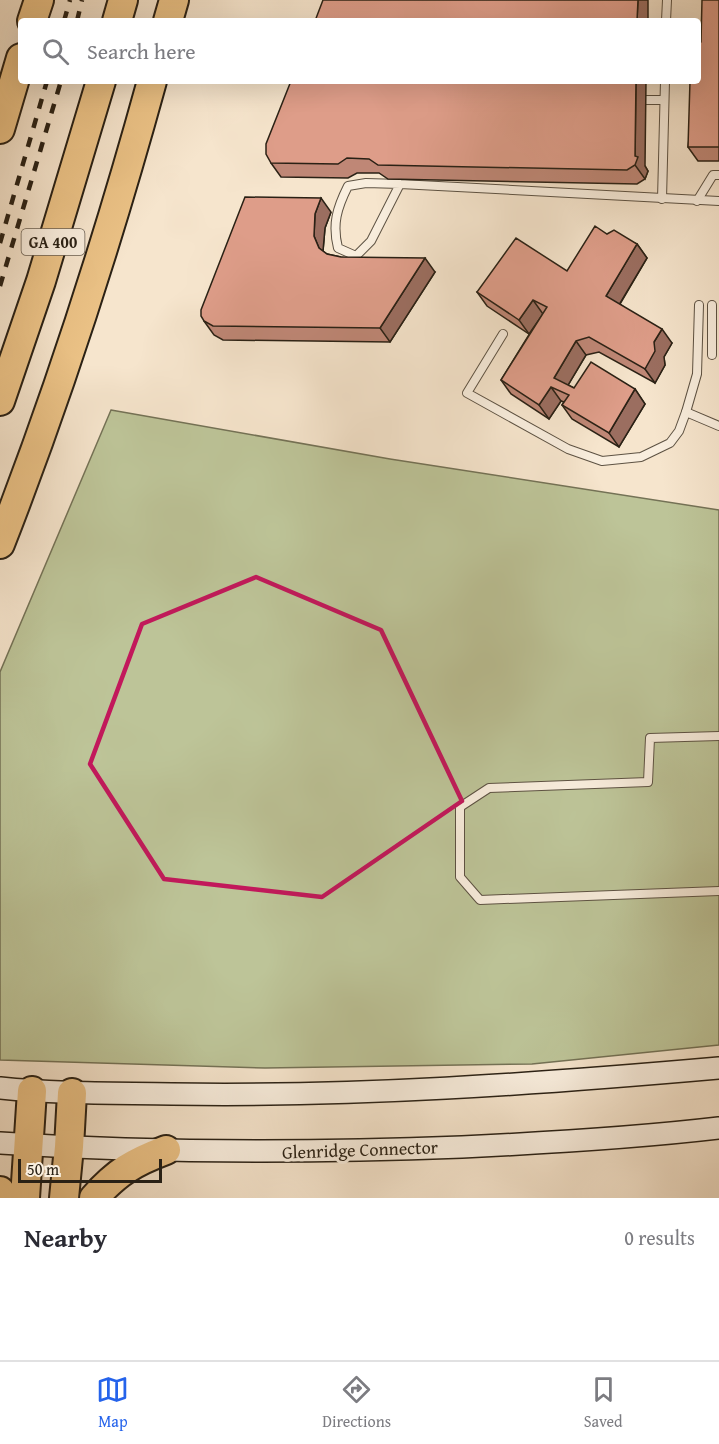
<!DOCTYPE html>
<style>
:root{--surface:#fff;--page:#f2f2f3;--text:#2b2b33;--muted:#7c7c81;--line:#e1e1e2;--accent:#2563eb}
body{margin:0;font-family:"Gentium Book Plus",serif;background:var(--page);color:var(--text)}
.scale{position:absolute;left:18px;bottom:15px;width:144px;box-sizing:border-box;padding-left:6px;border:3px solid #2a2115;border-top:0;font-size:16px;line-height:21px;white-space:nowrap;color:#2a2115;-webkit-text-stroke:4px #f9eede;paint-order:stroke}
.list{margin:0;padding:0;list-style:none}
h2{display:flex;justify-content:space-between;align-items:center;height:78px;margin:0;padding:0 24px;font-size:26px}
h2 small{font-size:20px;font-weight:400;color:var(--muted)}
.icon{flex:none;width:33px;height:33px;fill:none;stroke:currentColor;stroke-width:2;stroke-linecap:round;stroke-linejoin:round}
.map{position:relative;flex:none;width:719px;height:1198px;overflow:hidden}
.search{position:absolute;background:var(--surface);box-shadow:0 6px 24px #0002;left:18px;right:18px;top:18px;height:66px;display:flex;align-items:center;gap:15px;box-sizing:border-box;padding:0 21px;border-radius:6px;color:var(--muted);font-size:22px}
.sheet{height:162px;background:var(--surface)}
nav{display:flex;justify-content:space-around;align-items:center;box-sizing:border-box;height:84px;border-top:2px solid var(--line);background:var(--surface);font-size:16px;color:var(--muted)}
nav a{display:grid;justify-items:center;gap:3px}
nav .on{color:var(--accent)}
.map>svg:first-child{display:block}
.green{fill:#bdc498;stroke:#747256;stroke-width:1.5}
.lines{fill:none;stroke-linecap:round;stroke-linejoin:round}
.service-casing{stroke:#5d5243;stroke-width:10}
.secondary-casing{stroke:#2a2115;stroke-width:24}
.motorway-casing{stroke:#2a2115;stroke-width:32}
.service{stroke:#f9eede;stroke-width:8}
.secondary{stroke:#f9eede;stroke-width:21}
.motorway{stroke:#ebc286;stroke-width:28}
.rail{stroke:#2a2115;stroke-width:4.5;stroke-dasharray:10 10;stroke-linecap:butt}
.wall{fill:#bf8776;stroke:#2a2115;stroke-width:1.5}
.shaded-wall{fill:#9b6e60;stroke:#2a2115;stroke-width:1.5}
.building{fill:#de9d89;stroke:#2a2115;stroke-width:1.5}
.marked{fill:none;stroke:#c2185b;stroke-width:4.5;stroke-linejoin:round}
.labels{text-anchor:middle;stroke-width:6;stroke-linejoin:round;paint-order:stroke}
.shield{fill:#f9eede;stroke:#685e51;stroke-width:1.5}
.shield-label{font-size:16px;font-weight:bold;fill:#2a2115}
.street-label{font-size:18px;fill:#2a2115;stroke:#f9eede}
</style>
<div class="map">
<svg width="719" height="1198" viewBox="0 0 719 1198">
<rect width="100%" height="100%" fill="#f6e5cd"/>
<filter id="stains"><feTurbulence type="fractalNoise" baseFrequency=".00333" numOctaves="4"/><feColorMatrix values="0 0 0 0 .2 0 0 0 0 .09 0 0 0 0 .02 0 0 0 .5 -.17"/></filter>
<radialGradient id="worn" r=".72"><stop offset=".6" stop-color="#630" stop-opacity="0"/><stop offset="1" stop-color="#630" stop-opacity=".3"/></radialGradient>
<path class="green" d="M111,410L390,459L719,510V1045L532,1064L265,1068L0,1060V672Z"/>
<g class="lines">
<g class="service-casing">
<g id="service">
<path d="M666,21L667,0"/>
<path d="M646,100H664"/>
<path d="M400,184L371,241L356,256L338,248C332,224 337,208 348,186L366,183L400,184L719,201"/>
<path d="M662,199L665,81"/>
<path d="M697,201L713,175H719"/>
<path d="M712,305V355"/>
<path d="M503,334L467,393L568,449L602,461L641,457L670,443L679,431L686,412L719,426"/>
<path d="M686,412L697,374L699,305"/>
<path d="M719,736L650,738L648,782L489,788L460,807V877L480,900L719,891"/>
</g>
</g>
<g class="secondary-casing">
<g id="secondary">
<path d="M0,1088C57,1094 114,1093 172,1094C355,1097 537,1084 719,1068"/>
<path d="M0,1143C154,1153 308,1153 462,1147C547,1143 634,1138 719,1128"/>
</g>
</g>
<g class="motorway-casing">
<g id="motorway">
<path d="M32,21L39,0"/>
<path d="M117,21L123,0"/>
<path d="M168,21L174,0"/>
<path d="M0,129L21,58"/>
<path d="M0,401L41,281L101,81"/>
<path d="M0,544C59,393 109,237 152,81"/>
<path d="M0,1191L4,1198"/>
<path d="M25,1198L32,1091"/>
<path d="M64,1198L69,1147L72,1093"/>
<path d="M94,1198C117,1172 134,1162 166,1150"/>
</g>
</g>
<use href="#service" class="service"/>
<use href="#secondary" class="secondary"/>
<use href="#motorway" class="motorway"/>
<g class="rail">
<path d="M64,21L70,0"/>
<path d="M77,21L82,0"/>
<path d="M0,243L47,81"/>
<path d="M0,286L61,81"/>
</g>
</g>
<g class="wall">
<path d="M719,0V161H698L688,147L701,42Z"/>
<path d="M291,81L645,166L648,171L645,179L637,184L388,179L379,173H357L348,178L281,177L271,163Z"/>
<path d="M331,212L325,228L323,251L327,254L341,257L435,272L390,342L223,340L214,335L204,321Z"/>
<path d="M607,234L637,244L647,258L620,304L672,343L664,357L665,365L655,383L599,352L586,355L568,385L574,388L635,389L645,404L619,447L572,419L562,405L564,402L561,401L549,419L511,394L501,380L535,325L529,334L487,306L477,292L567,271Z"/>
</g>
<g class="shaded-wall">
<path d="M638,0H648V21H637Z"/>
<path d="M636,81H646L645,166L648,171L645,179L635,165Z"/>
<path d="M321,198L331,212L325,228L323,251L319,248L314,236L315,214Z"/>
<path d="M637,244L647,258L616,310L606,296Z"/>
<path d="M425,258L435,272L390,342L380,328Z"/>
<path d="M533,300L543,314L529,334L519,320Z"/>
<path d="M662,329L672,343L664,357L665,365L655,383L645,369L654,342Z"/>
<path d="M576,341L586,355L564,392L554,378Z"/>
<path d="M551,387L561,401L549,419L539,405Z"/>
<path d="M635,389L645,404L619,447L609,433Z"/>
</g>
<g class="building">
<path d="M323,0H638L637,21H315Z"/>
<path d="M702,0H719V147H688L690,81H698V45L701,42Z"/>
<path d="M291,81H636L635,156L638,157L635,165L627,170L378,165L369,159L347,158L338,164L271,163L266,154V144Z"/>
<path d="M245,197L321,198L315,214L314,236L319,248L327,254L341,257L425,258L380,328L213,326L204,321L201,316V310Z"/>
<path d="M595,226L607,234L614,230L637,244L606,296L662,329L654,342L655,351L645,369L589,337L576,341L554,378L574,388L591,362L635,389L609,433L562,405L569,395L551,387L539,405L501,380L547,307L533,300L519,320L477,292L516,238L567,271Z"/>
</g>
<path class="marked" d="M256,577L381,630L462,801L322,897L164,879L90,764L142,624Z"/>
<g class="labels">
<rect class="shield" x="21.5" y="229" width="63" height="26" rx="4.5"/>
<g class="shield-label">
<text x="53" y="248">GA 400</text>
</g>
<g class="street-label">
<text transform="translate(360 1150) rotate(-2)" y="6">Glenridge Connector</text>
</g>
</g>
<rect width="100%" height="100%" filter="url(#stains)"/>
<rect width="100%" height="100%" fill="url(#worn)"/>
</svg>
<div class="scale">50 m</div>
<div class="search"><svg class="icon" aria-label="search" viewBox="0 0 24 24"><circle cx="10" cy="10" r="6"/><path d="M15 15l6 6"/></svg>Search here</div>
</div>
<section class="sheet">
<h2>Nearby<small>0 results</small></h2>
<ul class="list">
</ul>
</section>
<nav>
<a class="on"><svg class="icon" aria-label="map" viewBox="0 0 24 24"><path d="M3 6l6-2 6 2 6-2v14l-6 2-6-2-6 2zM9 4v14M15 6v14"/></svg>Map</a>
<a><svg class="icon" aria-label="directions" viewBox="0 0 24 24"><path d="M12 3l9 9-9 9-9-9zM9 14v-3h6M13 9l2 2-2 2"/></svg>Directions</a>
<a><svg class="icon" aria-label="saved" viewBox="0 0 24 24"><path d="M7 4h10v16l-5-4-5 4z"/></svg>Saved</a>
</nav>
